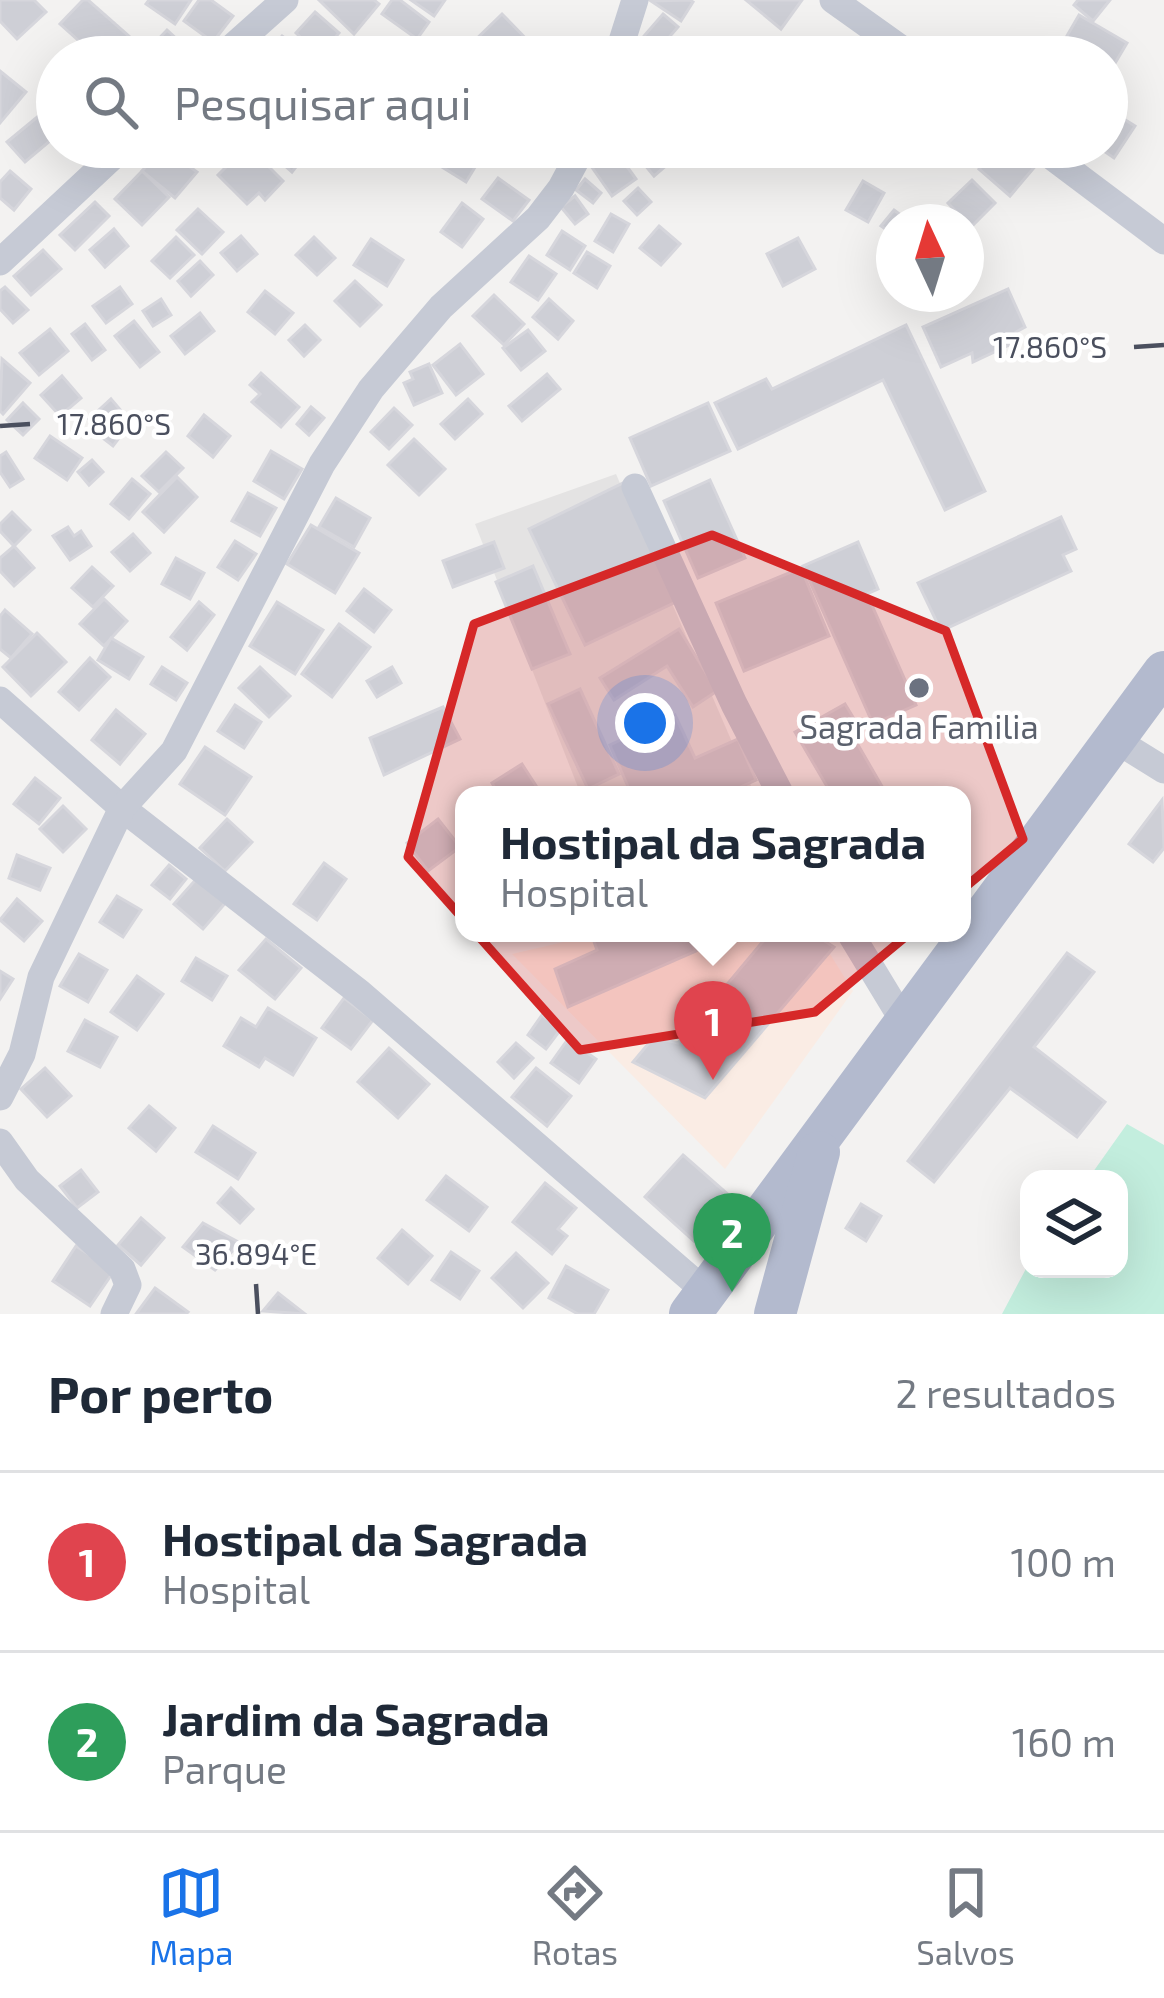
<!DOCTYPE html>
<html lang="pt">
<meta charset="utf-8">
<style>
:root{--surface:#fff;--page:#f6f6f7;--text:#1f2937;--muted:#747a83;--line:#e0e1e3;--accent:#1a73e8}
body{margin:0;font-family:"Exo 2",sans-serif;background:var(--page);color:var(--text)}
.controls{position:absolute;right:36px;bottom:36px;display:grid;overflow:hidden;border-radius:24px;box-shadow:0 12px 48px #0002}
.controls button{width:108px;height:108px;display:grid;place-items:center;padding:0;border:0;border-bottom:3px solid var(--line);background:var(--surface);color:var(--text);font:60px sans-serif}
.compass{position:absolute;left:876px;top:204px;width:108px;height:108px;border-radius:50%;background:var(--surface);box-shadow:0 12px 48px #0002;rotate:356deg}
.you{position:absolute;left:645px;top:723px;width:42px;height:42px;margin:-30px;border:9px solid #fff;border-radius:50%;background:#1a73e8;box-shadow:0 0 0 18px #1a73e833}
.badge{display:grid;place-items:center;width:78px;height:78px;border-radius:50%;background:var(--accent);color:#fff;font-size:39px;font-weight:700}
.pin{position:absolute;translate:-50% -99px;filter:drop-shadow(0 3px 6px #0008)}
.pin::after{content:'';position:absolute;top:63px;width:42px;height:36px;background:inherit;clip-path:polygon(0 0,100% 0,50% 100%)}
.popup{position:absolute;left:455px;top:786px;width:516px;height:156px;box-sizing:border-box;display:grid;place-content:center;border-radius:24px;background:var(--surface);filter:drop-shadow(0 3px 9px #0005);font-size:39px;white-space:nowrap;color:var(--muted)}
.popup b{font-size:45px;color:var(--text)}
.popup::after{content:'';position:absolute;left:50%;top:100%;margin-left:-24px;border:24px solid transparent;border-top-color:var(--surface)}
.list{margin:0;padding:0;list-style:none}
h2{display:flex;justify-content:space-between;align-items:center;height:156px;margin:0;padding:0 48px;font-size:51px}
h2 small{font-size:39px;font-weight:400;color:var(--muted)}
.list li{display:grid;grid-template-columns:78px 1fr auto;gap:36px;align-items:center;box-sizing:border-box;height:180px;padding:0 48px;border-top:3px solid var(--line)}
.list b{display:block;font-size:45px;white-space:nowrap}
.list p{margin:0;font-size:39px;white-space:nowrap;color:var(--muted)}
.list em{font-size:39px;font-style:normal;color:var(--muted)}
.icon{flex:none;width:66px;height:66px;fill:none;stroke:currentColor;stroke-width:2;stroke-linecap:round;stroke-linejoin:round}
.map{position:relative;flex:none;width:1164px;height:1314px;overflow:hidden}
.search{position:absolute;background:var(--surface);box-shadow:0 12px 48px #0002;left:36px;right:36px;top:36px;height:132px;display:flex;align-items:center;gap:30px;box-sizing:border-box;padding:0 42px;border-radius:66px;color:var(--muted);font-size:45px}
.sheet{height:516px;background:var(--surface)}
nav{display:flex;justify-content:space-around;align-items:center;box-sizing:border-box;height:168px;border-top:3px solid var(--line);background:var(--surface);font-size:33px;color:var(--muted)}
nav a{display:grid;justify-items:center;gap:6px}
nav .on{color:var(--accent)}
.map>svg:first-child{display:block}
.education{fill:#e4e3e3}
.medical{fill:#faece4}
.green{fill:#c3eede}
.building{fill:#cecfd6;stroke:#d6d6dc;stroke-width:3}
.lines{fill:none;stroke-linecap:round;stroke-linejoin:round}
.minor{stroke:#c6cad5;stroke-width:27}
.primary{stroke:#b3bace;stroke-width:42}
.marked{fill:#d62828;fill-opacity:0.2;stroke:#d62828;stroke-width:9;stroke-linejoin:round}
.ticks{fill:none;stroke:#4a4f5e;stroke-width:4.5}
.worship-dot{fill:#6b7280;stroke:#fff;stroke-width:4.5}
.labels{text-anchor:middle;stroke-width:9;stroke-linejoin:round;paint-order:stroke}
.worship-label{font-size:33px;fill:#5b616d;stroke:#fff}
.ticks-label{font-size:30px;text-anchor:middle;fill:#4a4f5e;stroke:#fff;stroke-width:9;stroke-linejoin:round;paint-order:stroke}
</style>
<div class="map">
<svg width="1164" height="1314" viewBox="0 0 1164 1314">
<rect width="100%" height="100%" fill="#f3f2f1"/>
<path class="education" d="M616,474L755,795H581L475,524Z"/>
<path class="medical" d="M602,933H817L853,991L725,1169L512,954Z"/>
<path class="green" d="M1127,1124L1164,1145V1314H1002L1029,1263V1269H1119V1179H1088Z"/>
<g class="building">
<path d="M0,0H34L46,12L17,39L0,21Z"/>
<path d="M83,0H88L138,44L126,57H97L60,24Z"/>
<path d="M149,0H191L175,24L146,4Z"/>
<path d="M199,0H211L233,16L213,42L184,21Z"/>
<path d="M319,0H374L379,4L354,34Z"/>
<path d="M392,0H400L429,22L417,39L382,14Z"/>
<path d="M411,0H445L434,16Z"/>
<path d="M690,0L693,2L681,21L651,1Z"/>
<path d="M746,0H802L781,29Z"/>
<path d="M1078,0H1110L1093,21L1074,5Z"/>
<path d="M315,12L339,33L320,55L296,33Z"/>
<path d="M502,14L533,46L522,57H469L463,52Z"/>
<path d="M663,14L678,27L659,49L644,36Z"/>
<path d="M1079,15L1127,43L1108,75L1107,57H1076L1060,48Z"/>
<path d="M167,30L192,53L188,57H160L150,48Z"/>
<path d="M282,36L304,54L301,57L266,55Z"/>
<path d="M0,71L26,92L0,123Z"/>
<path d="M1111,111L1135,126L1114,158L1098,147H1107V117Z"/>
<path d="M41,114L57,135L25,162L7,142Z"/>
<path d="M163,147L197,172L175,198L142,171Z"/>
<path d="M236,147H249L283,181L265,200L259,193L247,204L218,175L229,164L224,159Z"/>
<path d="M455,147L480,159L466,182L442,167Z"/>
<path d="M523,147H565L558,165L522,151Z"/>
<path d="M656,147L669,163L654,176L640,159Z"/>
<path d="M998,147H1019L1038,163L1010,196L979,169Z"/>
<path d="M615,150L636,179L612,196L591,166Z"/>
<path d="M292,152L302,159L292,172L283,164Z"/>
<path d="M10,171L31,189L14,210L0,198V182Z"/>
<path d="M142,171L169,197L142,225L115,199Z"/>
<path d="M498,178L529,200L513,221L482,199Z"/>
<path d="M585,179L601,193L593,203L576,190Z"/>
<path d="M972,180L995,203L971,227L948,203Z"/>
<path d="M863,181L884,193L868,222L846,210Z"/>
<path d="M638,188L651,202L637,215L624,201Z"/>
<path d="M575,196L588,214L575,224L561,207Z"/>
<path d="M95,202L109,216L75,250L60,235Z"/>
<path d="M462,203L483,219L462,247L441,232Z"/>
<path d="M198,209L223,232L202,254L177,230Z"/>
<path d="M894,210L910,222H894V235L881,226Z"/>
<path d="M611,214L629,224L613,252L595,241Z"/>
<path d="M659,226L680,244L661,265L640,248Z"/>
<path d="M114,229L128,246L105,267L90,250Z"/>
<path d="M562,231L585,246L570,270L547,255Z"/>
<path d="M241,236L257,254L237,271L221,253Z"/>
<path d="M176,237L194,255L170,278L152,261Z"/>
<path d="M314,237L335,258L317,275L296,255Z"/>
<path d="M798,238L815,269L783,286L767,254Z"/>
<path d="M371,239L403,260L387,286L354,265Z"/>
<path d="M43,250L61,269L31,295L14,276Z"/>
<path d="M587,252L610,266L597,288L574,273Z"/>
<path d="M529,256L556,274L538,300L511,282Z"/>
<path d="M200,261L213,275L191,296L178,281Z"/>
<path d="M355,281L381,305L360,326L335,301Z"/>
<path d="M5,287L28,310L13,323L0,309V291Z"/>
<path d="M120,287L132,304L106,323L93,306Z"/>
<path d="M1008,289L1025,327L1016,332L1020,340L973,362L972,353L941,367L923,327Z"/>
<path d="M265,291L293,313L275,334L248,312Z"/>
<path d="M494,295L524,324L504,345L473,316Z"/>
<path d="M161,299L171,315L153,326L143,311Z"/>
<path d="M549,299L573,321L558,339L533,317Z"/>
<path d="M200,313L214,331L185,354L171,336Z"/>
<path d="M134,321L159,352L140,367L115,336Z"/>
<path d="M85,324L105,350L92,360L72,334Z"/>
<path d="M305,325L320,340L304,356L289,340Z"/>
<path d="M906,325L985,491L945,510L883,380L738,449L715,403L766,379L772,389Z"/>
<path d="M50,329L68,351L39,375L20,353Z"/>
<path d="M528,330L545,351L521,370L503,348Z"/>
<path d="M460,344L483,374L456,395L433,365Z"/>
<path d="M2,359L30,383L3,414L0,411Z"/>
<path d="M429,364L442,393L414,405L404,383L413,379L410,372Z"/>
<path d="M261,373L299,407L281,427L252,402L260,394L250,385Z"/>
<path d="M547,374L560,389L522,421L509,406Z"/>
<path d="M62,376L81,398L60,416L41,395Z"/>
<path d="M111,399L123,413L101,432L89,419Z"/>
<path d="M468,399L482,414L455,439L441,424Z"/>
<path d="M23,403L39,419L23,435L7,420Z"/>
<path d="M708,403L730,451L651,486L630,438Z"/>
<path d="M311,407L324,418L309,435L297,424Z"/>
<path d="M394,408L412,425L389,449L371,432Z"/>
<path d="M204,415L230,436L213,457L188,436Z"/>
<path d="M117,422L126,429L113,446L104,439Z"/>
<path d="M50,436L82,458L67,480L35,458Z"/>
<path d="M414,439L445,469L419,495L388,465Z"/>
<path d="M271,451L302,469L284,499L254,481Z"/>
<path d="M6,452L23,479L10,487L0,472V456Z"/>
<path d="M166,452L183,468L159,492L142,476Z"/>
<path d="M92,460L103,472L89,485L78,472Z"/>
<path d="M177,477L197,497L164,532L143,512Z"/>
<path d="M132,479L150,494L129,519L111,504Z"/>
<path d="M710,480L745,558L698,578L664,501Z"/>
<path d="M623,483L680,600L585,645L529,529Z"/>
<path d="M248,493L276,508L260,536L232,521Z"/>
<path d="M336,498L370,518L354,547L319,527Z"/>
<path d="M12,512L30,530L14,546L0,531V524Z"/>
<path d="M1061,517L1076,549L1063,555L1071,571L941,631L918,583Z"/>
<path d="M311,525L359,553L335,593L287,564Z"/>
<path d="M68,527L74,536L81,531L91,546L70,560L53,536Z"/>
<path d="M133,534L150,553L130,571L112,552Z"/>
<path d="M235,541L256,554L238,580L218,567Z"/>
<path d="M494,542L504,568L453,587L443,561Z"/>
<path d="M858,542L878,589L867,594L916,705L873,724L803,566Z"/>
<path d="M14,546L34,568L14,586L0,571V558Z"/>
<path d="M176,558L204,573L190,599L162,584Z"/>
<path d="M533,566L570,654L532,669L496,582Z"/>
<path d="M92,567L113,586L93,607L72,588Z"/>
<path d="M801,568L829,636L744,671L716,603Z"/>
<path d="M364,589L391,610L374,632L347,611Z"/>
<path d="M104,599L127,621L104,646L80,624Z"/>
<path d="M199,602L214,615L187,650L171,637Z"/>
<path d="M277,602L323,630L295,674L250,646Z"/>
<path d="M5,610L32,634L11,658L0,649V616Z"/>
<path d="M339,624L370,647L332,697L302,674Z"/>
<path d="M679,629L717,691L693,707L667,666L614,700L600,678Z"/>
<path d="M37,633L66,662L31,696L3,667Z"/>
<path d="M111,638L143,657L129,679L98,660Z"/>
<path d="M90,658L110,677L79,710L59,692Z"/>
<path d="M162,667L187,683L176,700L151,684Z"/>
<path d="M260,667L290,696L269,717L239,688Z"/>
<path d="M392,667L401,683L377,697L367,681Z"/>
<path d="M580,689L619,774L588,789L548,704Z"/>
<path d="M845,704L862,732L854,738L887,795H832L795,732Z"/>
<path d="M235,705L261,722L244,748L218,731Z"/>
<path d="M443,707L460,739L384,775L370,738Z"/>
<path d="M116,710L145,734L120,764L92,740Z"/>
<path d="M675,715L695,758L738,739L756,780L723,795H616L629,789L610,745Z"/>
<path d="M205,747L251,777L225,815L180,784Z"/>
<path d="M522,764L542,795H499L492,783Z"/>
<path d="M35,778L60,798L39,824L14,804Z"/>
<path d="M1162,800L1164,848L1153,862L1129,844Z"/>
<path d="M63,806L86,829L63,852L40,829Z"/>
<path d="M227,819L252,842L225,871L200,848Z"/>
<path d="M438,819L460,847L428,871L407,843Z"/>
<path d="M17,855L50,868L40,890L9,878Z"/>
<path d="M324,863L346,879L317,920L294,904Z"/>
<path d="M169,865L186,879L170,899L152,885Z"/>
<path d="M199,876L228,900L203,929L174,904Z"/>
<path d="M117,896L141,910L123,937L100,922Z"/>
<path d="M17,899L42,921L24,941L0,920Z"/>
<path d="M591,933H687L696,951L568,1007L555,969L597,950Z"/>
<path d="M770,933H812L834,947L705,1098L633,1062L654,1037L678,1043Z"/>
<path d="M266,939L301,968L275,999L239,970Z"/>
<path d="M1067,953L1094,972L1034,1047L1105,1102L1077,1137L1010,1088L934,1182L908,1161Z"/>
<path d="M79,954L107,970L88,1002L60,986Z"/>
<path d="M196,958L227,976L212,1000L182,981Z"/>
<path d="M0,971L13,979L0,999Z"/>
<path d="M137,976L163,994L137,1030L111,1012Z"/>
<path d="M344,998L373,1020L351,1049L322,1028Z"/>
<path d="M268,1008L316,1038L293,1075L265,1058L259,1067L224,1046L241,1018L256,1027Z"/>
<path d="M542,1015L561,1029L546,1049L528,1035Z"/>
<path d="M85,1020L117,1037L100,1067L68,1051Z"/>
<path d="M568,1039L596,1059L579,1083L551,1063Z"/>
<path d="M516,1043L533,1058L514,1078L498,1062Z"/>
<path d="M389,1048L429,1084L398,1118L358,1082Z"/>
<path d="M45,1068L71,1096L47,1117L21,1089Z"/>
<path d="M536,1068L571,1096L547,1126L512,1097Z"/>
<path d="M149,1106L175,1128L156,1151L129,1128Z"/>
<path d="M213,1126L255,1153L238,1179L196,1152Z"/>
<path d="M683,1155L732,1198L694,1241L645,1197Z"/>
<path d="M81,1170L98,1192L77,1208L60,1186Z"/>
<path d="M446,1176L487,1207L469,1231L427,1200Z"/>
<path d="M545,1183L576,1208L558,1229L567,1236L552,1254L513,1222Z"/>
<path d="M231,1188L253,1209L240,1223L218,1203Z"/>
<path d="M861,1204L881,1216L866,1241L846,1228Z"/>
<path d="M141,1218L164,1238L141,1265L118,1245Z"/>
<path d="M203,1223L240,1243L215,1270L183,1247Z"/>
<path d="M402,1230L432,1256L408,1284L378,1258Z"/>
<path d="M76,1246L114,1271L90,1306L53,1281Z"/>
<path d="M451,1252L479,1271L460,1299L432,1280Z"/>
<path d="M516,1253L548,1283L523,1308L492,1278Z"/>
<path d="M566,1266L608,1290L594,1314H578L549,1298Z"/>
<path d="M155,1288L188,1312L186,1314H136Z"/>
<path d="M278,1293L305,1314L263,1311Z"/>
</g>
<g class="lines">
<g class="minor">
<path d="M833,0L913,57"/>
<path d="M221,57L285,0"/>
<path d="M617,57L635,0"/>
<path d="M1039,147L1164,241"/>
<path d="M0,262L123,147"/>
<path d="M635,487L734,704L781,795"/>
<path d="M0,700L122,808L360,993L706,1292"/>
<path d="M1114,739L1164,770"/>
<path d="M850,933L904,1022"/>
<path d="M0,1097L22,1054L41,977L122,808L174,751L322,464L371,389L441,307L538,218L561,188L583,147"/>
<path d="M0,1142L27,1180L122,1269L128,1285L114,1314"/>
</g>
<g class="primary">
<path d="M690,1314L1164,672"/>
<path d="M775,1314L819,1152"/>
</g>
</g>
<path class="marked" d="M712,535L946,631L1023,839L815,1012L580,1050L408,857L474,624Z"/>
<path class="ticks" d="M1134,347L1164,345M0,426L30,424M256,1284L258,1314"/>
<circle class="worship-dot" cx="919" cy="688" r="12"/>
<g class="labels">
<g class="worship-label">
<text x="919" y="739">Sagrada Familia</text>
</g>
</g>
<g class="ticks-label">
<text x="1050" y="358">17.860°S</text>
<text x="114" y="435">17.860°S</text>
<text x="256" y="1265">36.894°E</text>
</g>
</svg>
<div class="controls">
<button><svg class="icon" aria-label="layers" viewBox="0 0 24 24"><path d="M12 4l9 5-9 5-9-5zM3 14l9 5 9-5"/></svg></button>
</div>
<svg class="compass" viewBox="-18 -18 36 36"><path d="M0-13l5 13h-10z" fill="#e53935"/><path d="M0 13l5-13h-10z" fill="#747a83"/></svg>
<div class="you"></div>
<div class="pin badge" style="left:713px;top:1080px;background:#e0444e">1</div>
<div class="popup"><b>Hostipal da Sagrada</b>Hospital</div>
<div class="pin badge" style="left:732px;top:1292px;background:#2e9e5b">2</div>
<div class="search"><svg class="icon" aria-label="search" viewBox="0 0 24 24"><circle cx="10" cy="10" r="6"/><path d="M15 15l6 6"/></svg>Pesquisar aqui</div>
</div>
<section class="sheet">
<h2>Por perto<small>2 resultados</small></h2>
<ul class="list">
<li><span class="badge" style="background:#e0444e">1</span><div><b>Hostipal da Sagrada</b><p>Hospital</p></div><em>100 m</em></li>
<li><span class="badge" style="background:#2e9e5b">2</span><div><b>Jardim da Sagrada</b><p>Parque</p></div><em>160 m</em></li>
</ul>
</section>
<nav>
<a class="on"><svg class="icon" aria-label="map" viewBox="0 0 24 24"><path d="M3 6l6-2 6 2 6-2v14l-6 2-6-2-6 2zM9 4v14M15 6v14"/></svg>Mapa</a>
<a><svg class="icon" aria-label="directions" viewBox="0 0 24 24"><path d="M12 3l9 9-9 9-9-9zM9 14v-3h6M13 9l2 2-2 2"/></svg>Rotas</a>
<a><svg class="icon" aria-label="saved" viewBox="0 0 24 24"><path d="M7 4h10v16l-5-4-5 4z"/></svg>Salvos</a>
</nav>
